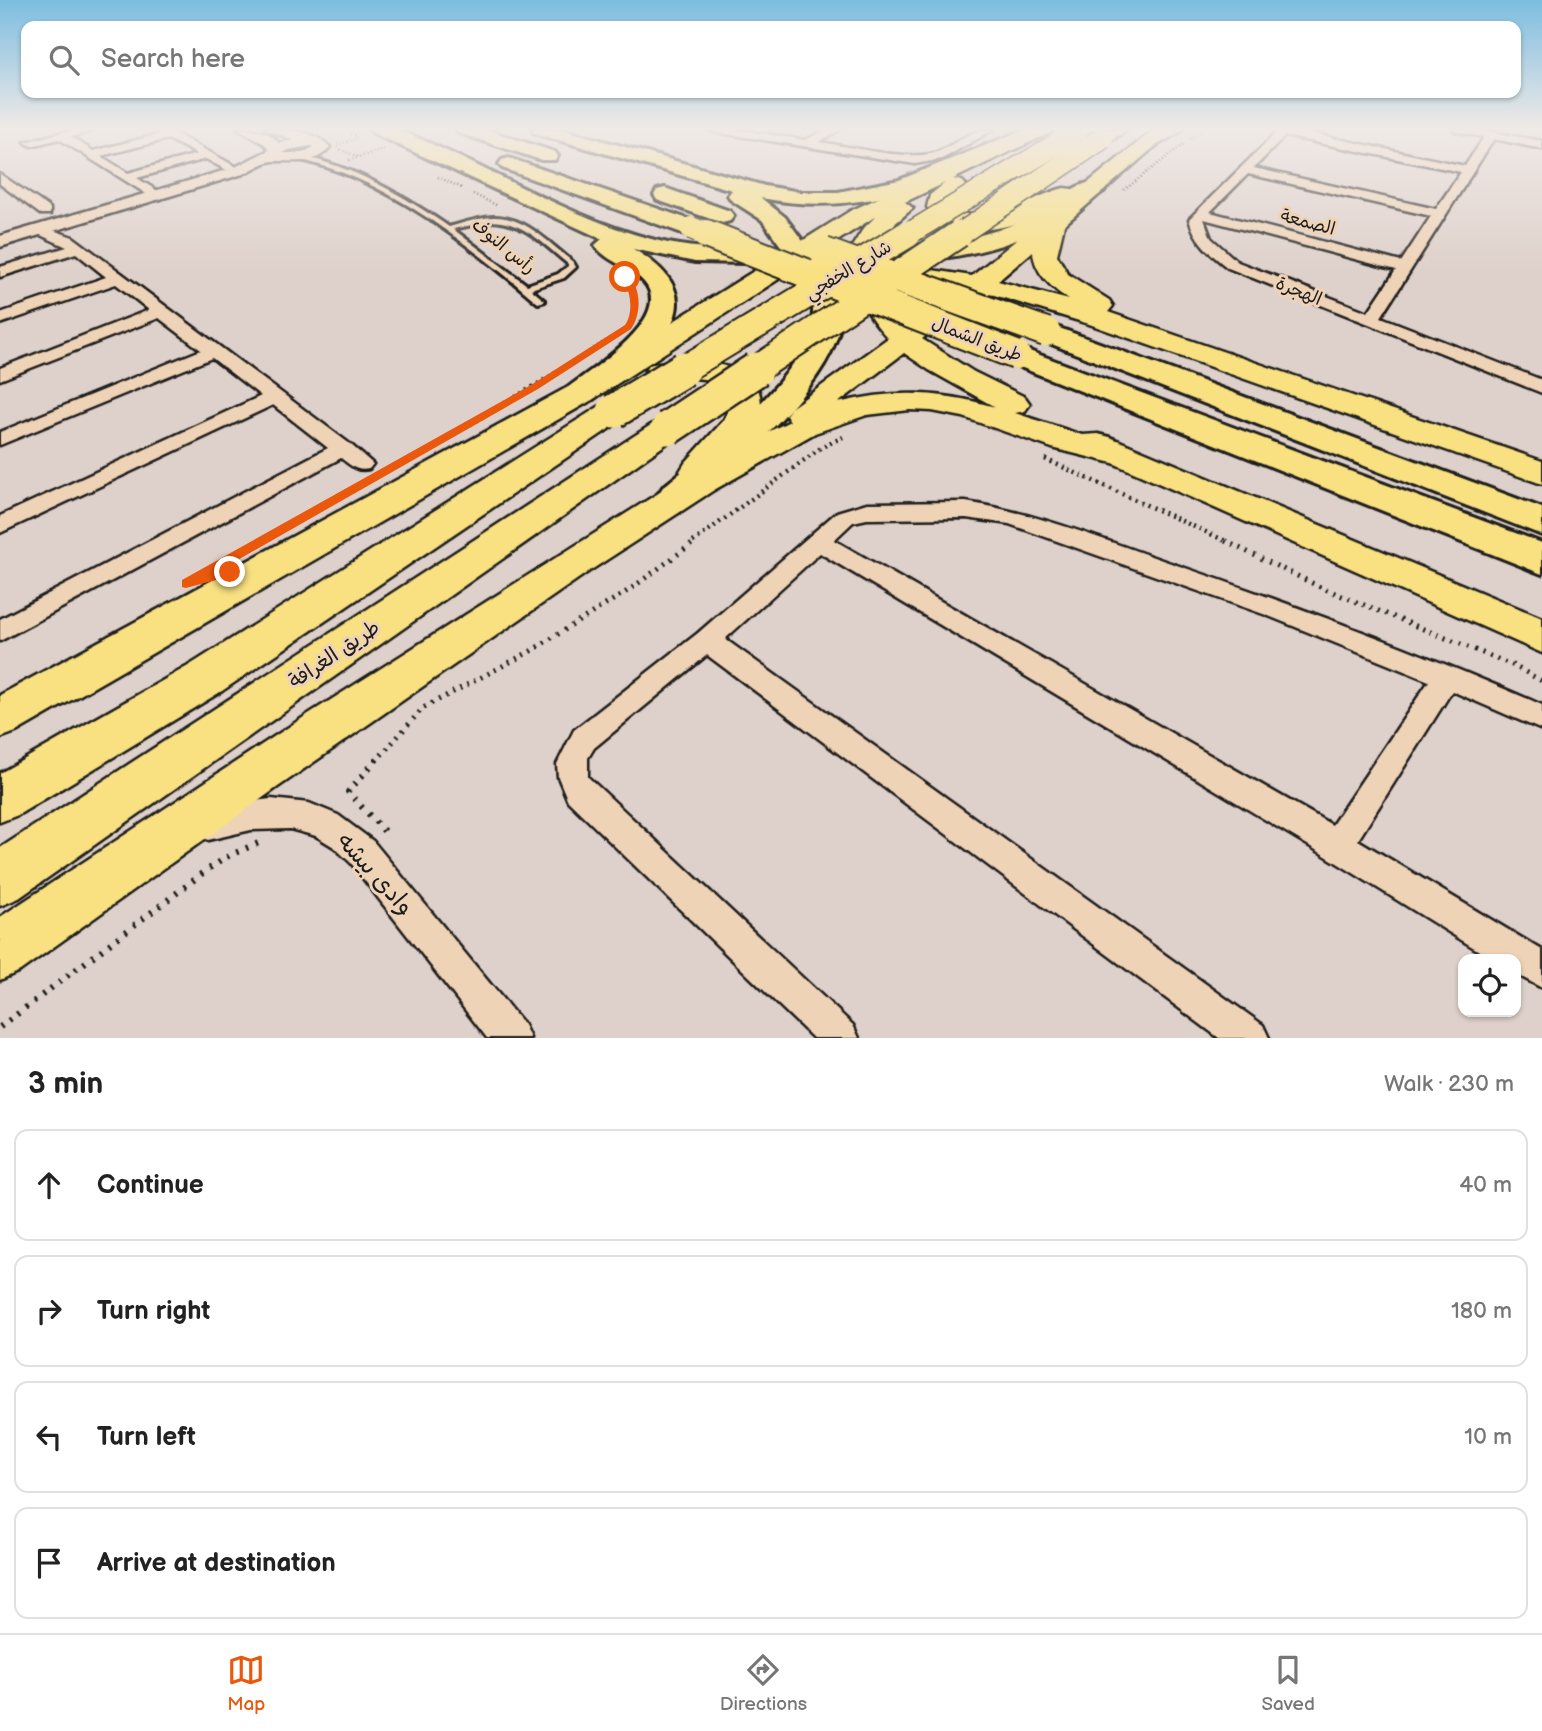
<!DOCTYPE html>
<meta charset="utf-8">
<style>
:root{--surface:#fff;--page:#f6f6f6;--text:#222;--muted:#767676;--line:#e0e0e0;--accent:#ea580c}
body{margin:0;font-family:"Balsamiq Sans","Playpen Sans Arabic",sans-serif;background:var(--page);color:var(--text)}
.controls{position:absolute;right:21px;bottom:21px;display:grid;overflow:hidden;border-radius:14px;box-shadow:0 2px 5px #0004}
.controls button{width:63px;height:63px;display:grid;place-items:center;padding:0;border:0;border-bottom:2px solid var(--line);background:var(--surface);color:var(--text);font:35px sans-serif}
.stop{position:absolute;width:21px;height:21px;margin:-16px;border:5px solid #ea580c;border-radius:50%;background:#fff}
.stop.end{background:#ea580c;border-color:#fff;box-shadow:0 2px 7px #0008}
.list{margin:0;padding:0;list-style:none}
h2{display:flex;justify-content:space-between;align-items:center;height:91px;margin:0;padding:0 28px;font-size:30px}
h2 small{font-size:23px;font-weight:400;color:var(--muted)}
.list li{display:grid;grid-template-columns:46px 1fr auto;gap:21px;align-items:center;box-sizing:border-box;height:112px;margin:0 14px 14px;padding:0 14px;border:2px solid var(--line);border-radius:14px}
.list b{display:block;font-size:26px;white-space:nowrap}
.list em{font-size:23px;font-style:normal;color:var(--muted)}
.icon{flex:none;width:38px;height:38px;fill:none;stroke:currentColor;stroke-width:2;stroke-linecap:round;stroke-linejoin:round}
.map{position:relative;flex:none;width:1542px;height:1038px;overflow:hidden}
.search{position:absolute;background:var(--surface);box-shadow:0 2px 5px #0004;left:21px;right:21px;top:21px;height:77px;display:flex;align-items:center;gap:18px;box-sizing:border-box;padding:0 24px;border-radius:14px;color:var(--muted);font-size:26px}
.sheet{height:595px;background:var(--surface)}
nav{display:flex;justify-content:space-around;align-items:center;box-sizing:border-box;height:98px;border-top:2px solid var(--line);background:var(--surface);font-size:19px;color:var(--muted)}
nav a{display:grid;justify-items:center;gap:4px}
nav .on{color:var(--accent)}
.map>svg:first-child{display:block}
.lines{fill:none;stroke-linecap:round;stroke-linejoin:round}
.service-casing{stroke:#1c1c1c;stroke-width:6}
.minor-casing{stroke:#1c1c1c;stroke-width:5}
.tertiary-casing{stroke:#1c1c1c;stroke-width:5}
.trunk-casing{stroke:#1c1c1c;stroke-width:5}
.motorway-casing{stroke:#1c1c1c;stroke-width:6}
.path-far4{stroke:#1c1c1c;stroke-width:2.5;stroke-dasharray:1 2.5;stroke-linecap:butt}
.path-far3{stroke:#1c1c1c;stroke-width:3.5;stroke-dasharray:1 3.5;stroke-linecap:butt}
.path-far2{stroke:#1c1c1c;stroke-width:4.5;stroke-dasharray:2 4.5;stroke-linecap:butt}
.path-far1{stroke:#1c1c1c;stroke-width:5;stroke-dasharray:2 6;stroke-linecap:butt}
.path{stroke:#1c1c1c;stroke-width:6;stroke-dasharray:2.5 8;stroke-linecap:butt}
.service{fill:#efd3b6;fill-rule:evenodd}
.minor{fill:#efd3b6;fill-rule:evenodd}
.tertiary{fill:#efd3b6;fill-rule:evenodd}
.trunk{fill:#f9e181;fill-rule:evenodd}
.motorway{fill:#f9e181;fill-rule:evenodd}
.trunk-bridge-far2-casing{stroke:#1c1c1c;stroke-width:24;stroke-linecap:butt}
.trunk-bridge-far1-casing{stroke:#1c1c1c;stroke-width:30;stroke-linecap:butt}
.trunk-bridge-casing{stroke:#1c1c1c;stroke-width:38;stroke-linecap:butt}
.motorway-bridge-far1-casing{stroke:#1c1c1c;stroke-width:24;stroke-linecap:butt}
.motorway-bridge-casing{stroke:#1c1c1c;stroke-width:32;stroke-linecap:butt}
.trunk-bridge-far2{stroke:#f9e181;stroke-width:21}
.trunk-bridge-far1{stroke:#f9e181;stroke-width:26}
.trunk-bridge{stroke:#f9e181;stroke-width:33}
.motorway-bridge-far1{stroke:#f9e181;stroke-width:22}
.motorway-bridge{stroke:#f9e181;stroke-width:28}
.route{fill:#ea580c}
.labels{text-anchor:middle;stroke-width:6;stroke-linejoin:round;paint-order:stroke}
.far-street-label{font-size:18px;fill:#1c1c1c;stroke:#efd3b6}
.street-label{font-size:21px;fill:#1c1c1c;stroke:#efd3b6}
.near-street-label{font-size:24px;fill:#1c1c1c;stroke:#efd3b6}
</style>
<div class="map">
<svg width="1542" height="1038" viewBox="0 0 1542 1038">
<rect width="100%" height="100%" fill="#ded0ca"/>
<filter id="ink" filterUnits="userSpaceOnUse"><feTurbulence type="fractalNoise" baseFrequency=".0143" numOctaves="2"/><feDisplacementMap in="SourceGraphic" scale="14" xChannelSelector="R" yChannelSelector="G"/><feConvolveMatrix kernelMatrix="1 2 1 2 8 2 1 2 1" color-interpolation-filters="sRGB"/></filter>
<g filter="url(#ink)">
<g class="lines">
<g class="service-casing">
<path id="service" d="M298,156C350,164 406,197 449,227C463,223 478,218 493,217C525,216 549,243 573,262L576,267L564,278L531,289L545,301L538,303C471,246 384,176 296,159V157ZM491,221C525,222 543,244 568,264V266L558,274L527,285L453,229Z"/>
</g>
<g class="minor-casing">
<g id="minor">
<path d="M75,129H94L93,131L71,137L93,151L160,134L154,129H167L244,171L238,175L234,174L206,159L137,178L161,193V199L156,200L59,139L31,146L25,142ZM168,139L197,154L128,173L101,156Z"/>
<path d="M708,129H734L805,140L828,129H841L819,142C848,146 907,161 934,153C955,146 970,128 994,129L942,159L915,164L714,132Z"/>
<path d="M1170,129H1184L1146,152L1136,149Z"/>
<path d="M1280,129H1291L1465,166L1484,137L1454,131L1453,129H1475L1542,141V149L1494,139L1381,317L1542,380V393L1228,268C1210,254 1195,241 1189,219ZM1285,136L1461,172L1436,209L1254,168ZM1248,174L1431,216L1401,262L1210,212ZM1204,219L1396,270L1368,312L1238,262L1211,238Z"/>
<path d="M0,174L50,208V214H40L0,184Z"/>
<path d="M41,226L73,237L350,444L373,464L369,469C357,472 351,466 341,458L0,641V619L328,448L273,405L0,533V516L261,396L212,358L0,445V432L201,350L159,318L0,380V368L149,310L116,284L0,324V313L106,277L76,253L0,277V267L67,247L36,233V227Z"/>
<path d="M966,502C1036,513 1098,538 1165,561C1292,604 1418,651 1542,705V730L1452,691L1358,840L1542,950V988L1516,974V959H1492L1326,856L820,553L725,639L1263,1025L1269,1038H1219L707,655L594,748L588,758V777L853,1025L859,1038H813L568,801L558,777L557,764L574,730L698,633L837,512L867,503ZM966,518L1009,524L1266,615L1429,681L1332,825L834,540L853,522L867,519Z"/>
<path d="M271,799L309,803L338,815L373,841L524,1025L530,1038H487L351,863L334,847L316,836L290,829L251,830L208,840L197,836L192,825L197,814L230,804Z"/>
</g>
</g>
<g class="tertiary-casing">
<path id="tertiary" d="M238,129C253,128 269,130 279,143L293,140L266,129C285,128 317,132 330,147C315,166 295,160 274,161C265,161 252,170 243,174L0,247V236L233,168L269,150L265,144ZM311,146L314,147L302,153H283L289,150Z"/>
</g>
<g class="trunk-casing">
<g id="trunk">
<path d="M1029,129H1052L1049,133L953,179L962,181L966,185L949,205C989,235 1026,197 1064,188L1072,189L1074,194L1155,129H1175L1064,225L1057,255L1068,274L1109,300L1113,306L1108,312L1542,461V484L1089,324L994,295L982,293L922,339L974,372L1025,397L1030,404L1025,411L1015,413L1082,435L1098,434L1110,437L1542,618V653L1113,463L1052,448L963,417L932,411L910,410L867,415L815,433L714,490L588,572L278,787L20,971L0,980V917L310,713L684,477L680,471L685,463L723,421L728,411L729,397C715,367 674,383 649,377L645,371L649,365C681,357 770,358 760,410C757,424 744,437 736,448L790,421L786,415L791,408L888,338C865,314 853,288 846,256L863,229L876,216L592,400L16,732L0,738V695L570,386L850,211ZM945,183L930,195L927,207C956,249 1023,224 1058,206L972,276L925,269L880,271L876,276L880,281L889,284L956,288L906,324C887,303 878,283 870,256L884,233L913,208L905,202ZM1033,251C1034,273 1052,288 1069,300L998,281ZM904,353L929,370L995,407C941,391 893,389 838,403Z"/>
<path d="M1105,129H1127L1110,142H1096L1094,138Z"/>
<path d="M614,402L625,404L630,411L625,418L222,691L18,815L0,822V773L190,665L603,404Z"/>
<path d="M668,418L679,421L684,428L679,435L19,898L0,906V848L657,421Z"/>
</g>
</g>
<g class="motorway-casing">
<g id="motorway">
<path d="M370,129H396C483,163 565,217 655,240C697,251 740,249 783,249L762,220L731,200L728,195L732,190L534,133L532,129H561L765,186L801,192H838L899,180L1026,129H1052L1049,133C950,176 873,220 761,198L785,217L808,248C875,248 945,250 1009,226C1033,217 1081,176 1104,181L1107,186L1104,191C1079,205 1056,223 1030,234C965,264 890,263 820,264C829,276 839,290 841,306C849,373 734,464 689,505L676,508L663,505L657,496L663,487C708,450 817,371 813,307C812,290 803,277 793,264L695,262L633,249C729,304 646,357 592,400L581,403L570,400L565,393L570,386C593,368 677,316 643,281C629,266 605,261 595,245L602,239L373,133Z"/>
<path d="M456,129H485L555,152L558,156L555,160H541L459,133Z"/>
<path d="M509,158L700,223L703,228L700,233L691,235L682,233L502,168L499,164L502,160Z"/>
<path d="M665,188L730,211L734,216L730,221L722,223L657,200L654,195L657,190Z"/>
<path d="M1046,323L1542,508V535L1036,338L1031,332L1036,326Z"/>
<path d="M1016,346L1542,543V574L1005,361L1001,355L1005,349Z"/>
</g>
</g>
<g class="path-far4">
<path d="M1191,139L1204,129"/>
<path d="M337,145L356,139L357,137L351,134L364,132"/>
<path d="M337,148L358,157"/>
<path d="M349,160L384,149"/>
<path d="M438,177L462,188"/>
<path d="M1124,190L1184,144"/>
<path d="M473,194L496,205"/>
</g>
<g class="path-far3">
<path d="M630,283L634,316"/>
<path d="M560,371L611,338"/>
</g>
<g class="path-far2">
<path d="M448,437L563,369"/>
<path d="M1045,459L1228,542"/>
<path d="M693,542L822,447L843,437"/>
</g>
<g class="path-far1">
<path d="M1225,541L1320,587L1512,665L1542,681"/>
<path d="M376,761L423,708L531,651L629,590L696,541"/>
</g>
<g class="path">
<path d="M377,759L348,792L384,831L381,834"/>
<path d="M0,1027L207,870L230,855L261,842"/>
</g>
<use href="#service" class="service"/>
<use href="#minor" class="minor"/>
<use href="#tertiary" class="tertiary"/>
<use href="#trunk" class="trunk"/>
<use href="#motorway" class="motorway"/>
<g class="trunk-bridge-far2-casing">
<g id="trunk-bridge-far2">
<path d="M905,236L1077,132"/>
<path d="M957,236L1103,138"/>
</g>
</g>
<g class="trunk-bridge-far1-casing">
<g id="trunk-bridge-far1">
<path d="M681,371L908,234"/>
<path d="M754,371L959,234"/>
</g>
</g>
<g class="trunk-bridge-casing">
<g id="trunk-bridge">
<path d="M614,411L684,369"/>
<path d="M668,428L757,369"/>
</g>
</g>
<g class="motorway-bridge-far1-casing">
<path id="motorway-bridge-far1" d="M691,228L711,236"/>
</g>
<g class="motorway-bridge-casing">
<g id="motorway-bridge">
<path d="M706,234L1016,355"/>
<path d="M824,252L1046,332"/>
</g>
</g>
<use href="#trunk-bridge-far2" class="trunk-bridge-far2"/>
<use href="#trunk-bridge-far1" class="trunk-bridge-far1"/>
<use href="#trunk-bridge" class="trunk-bridge"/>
<use href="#motorway-bridge-far1" class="motorway-bridge-far1"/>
<use href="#motorway-bridge" class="motorway-bridge"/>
</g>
</g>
<linearGradient id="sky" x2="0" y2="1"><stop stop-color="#7cbde0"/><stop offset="0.47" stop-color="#f0eae7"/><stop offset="1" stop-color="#f0eae7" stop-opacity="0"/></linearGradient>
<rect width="1542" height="274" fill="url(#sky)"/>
<path class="route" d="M625,274C642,284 642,314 631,329L538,389L220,570L234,569V575L186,588L182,587V580L531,385L625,325C634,313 631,288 621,277Z"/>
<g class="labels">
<g class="far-street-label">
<text transform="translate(1308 222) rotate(15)" y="6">الصمعة</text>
<text transform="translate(504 246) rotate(39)" y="6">رأس النوف</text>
<text transform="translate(848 270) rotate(-31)" y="6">شارع الخفجي</text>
<text transform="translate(1299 291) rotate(22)" y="6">الهجرة</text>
<text transform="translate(977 339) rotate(21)" y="6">طريق الشمال</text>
</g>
<g class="street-label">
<text transform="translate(334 654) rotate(-34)" y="7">طريق الغرافة</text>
</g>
<g class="near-street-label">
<text transform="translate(376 874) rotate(48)" y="8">وادى بيشه</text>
</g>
</g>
</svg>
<div class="controls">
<button><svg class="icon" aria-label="locate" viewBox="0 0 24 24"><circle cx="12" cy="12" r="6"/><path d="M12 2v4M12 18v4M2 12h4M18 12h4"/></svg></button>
</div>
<div class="stop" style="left:625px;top:277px"></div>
<div class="stop end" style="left:230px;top:572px"></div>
<div class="search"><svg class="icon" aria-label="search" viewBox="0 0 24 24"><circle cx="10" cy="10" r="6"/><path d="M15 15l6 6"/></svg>Search here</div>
</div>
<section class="sheet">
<h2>3 min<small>Walk · 230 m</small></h2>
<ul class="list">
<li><svg class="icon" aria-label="ahead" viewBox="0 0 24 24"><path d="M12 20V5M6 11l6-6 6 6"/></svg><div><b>Continue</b></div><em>40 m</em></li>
<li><svg class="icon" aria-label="right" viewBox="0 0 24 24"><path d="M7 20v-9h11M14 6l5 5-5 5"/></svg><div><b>Turn right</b></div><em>180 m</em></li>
<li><svg class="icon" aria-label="left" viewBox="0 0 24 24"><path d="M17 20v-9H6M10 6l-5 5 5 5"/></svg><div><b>Turn left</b></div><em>10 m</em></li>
<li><svg class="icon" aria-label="arrive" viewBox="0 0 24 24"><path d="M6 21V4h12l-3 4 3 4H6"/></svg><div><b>Arrive at destination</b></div></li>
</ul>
</section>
<nav>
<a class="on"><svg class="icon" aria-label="map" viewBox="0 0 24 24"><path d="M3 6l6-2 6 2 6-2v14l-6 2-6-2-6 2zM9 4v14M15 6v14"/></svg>Map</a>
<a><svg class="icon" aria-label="directions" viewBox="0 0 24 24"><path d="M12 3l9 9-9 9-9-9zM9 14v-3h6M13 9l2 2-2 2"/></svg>Directions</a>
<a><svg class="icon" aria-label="saved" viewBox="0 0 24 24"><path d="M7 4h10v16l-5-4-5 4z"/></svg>Saved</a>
</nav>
